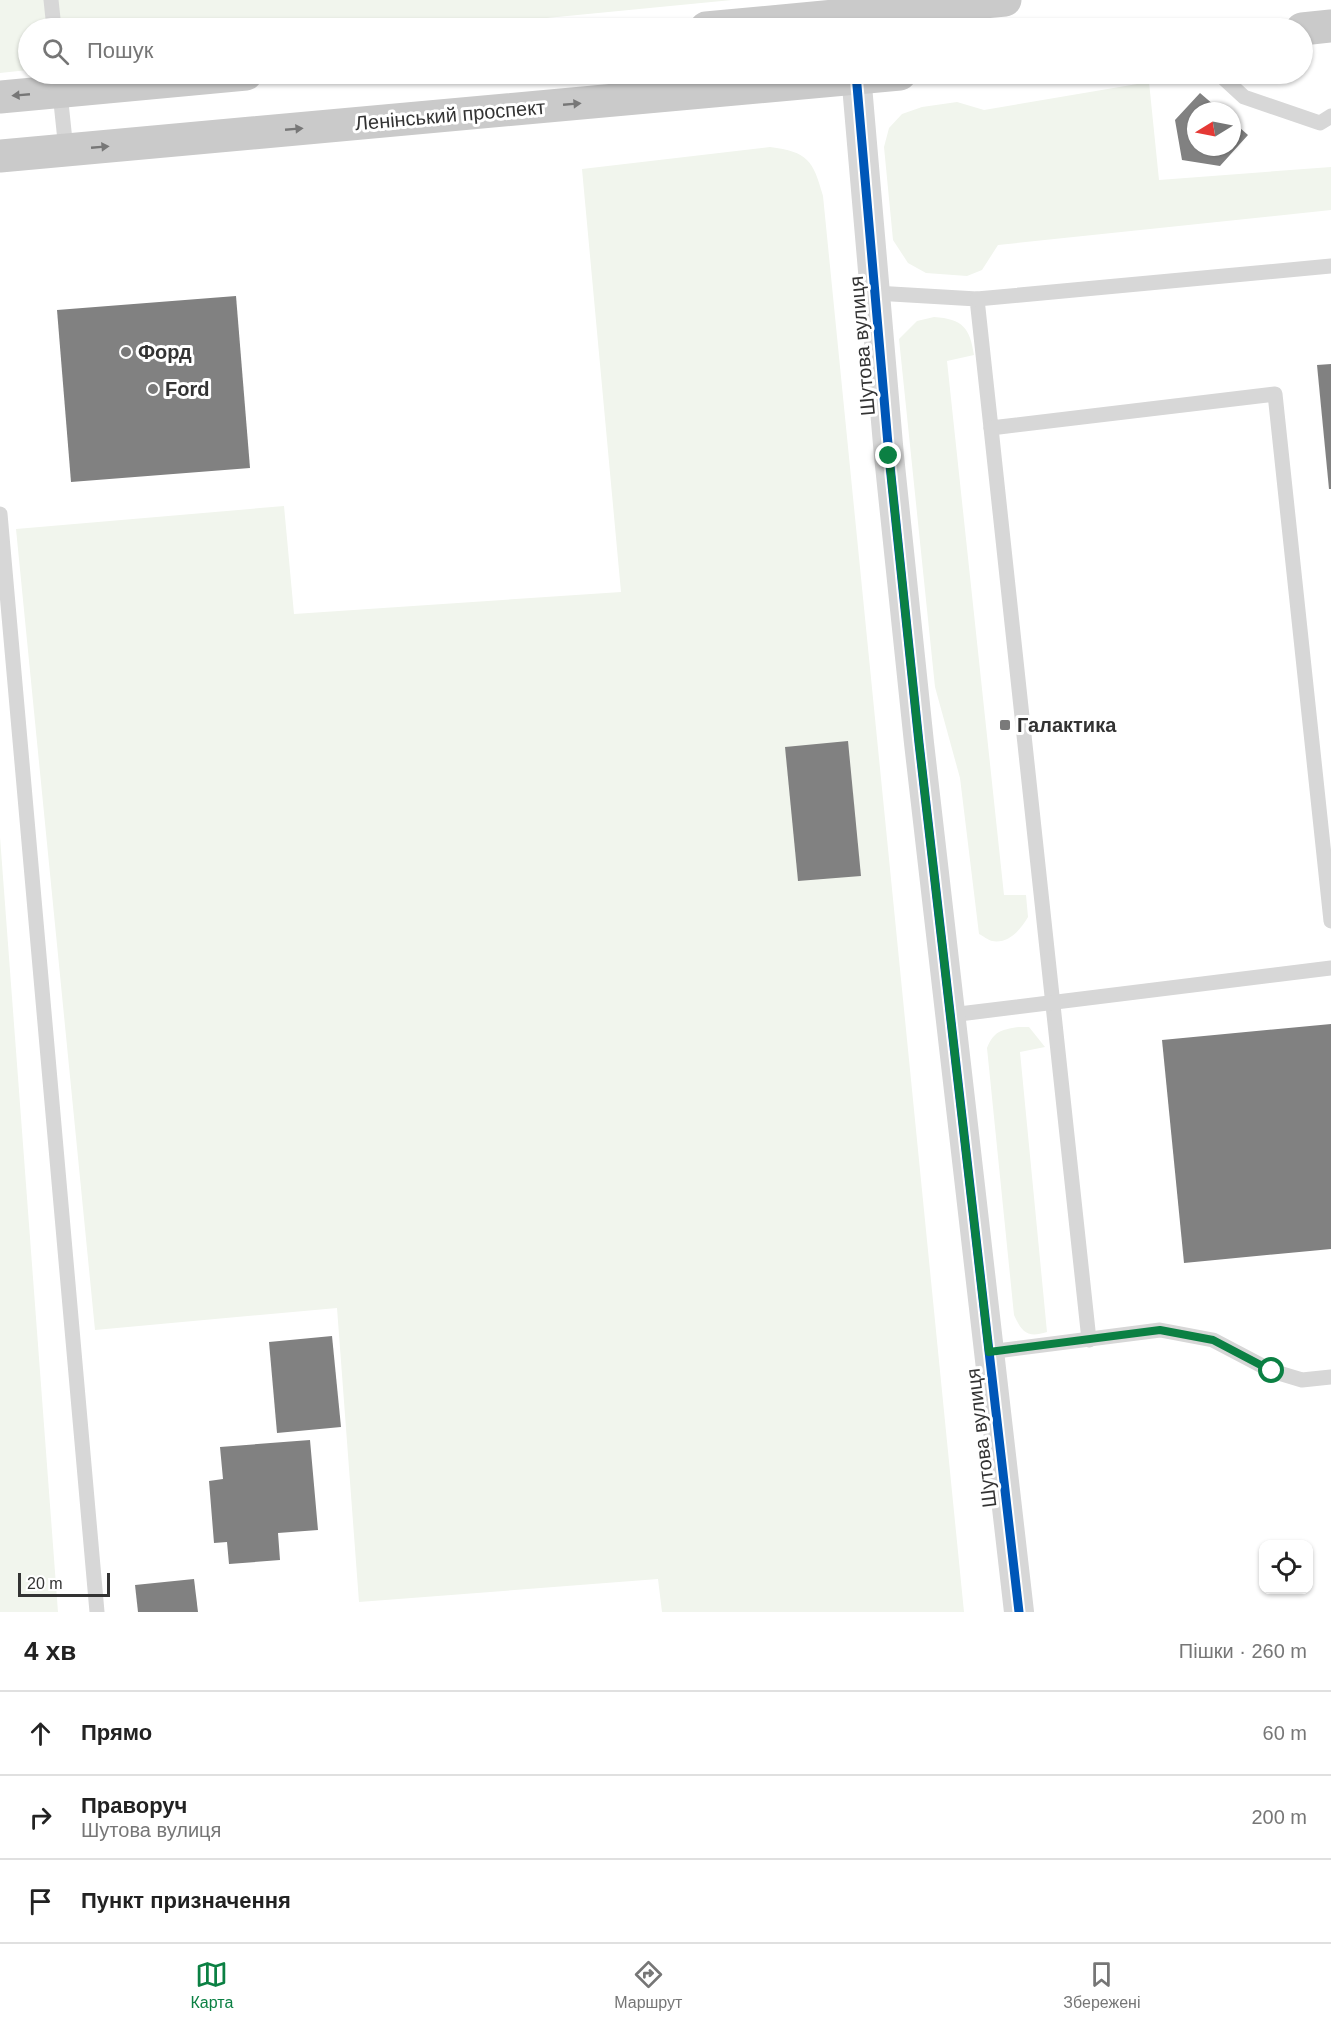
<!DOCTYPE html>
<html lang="uk">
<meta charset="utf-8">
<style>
:root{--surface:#fff;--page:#f6f6f6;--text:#222;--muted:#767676;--line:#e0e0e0;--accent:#0b8043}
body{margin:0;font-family:Arial,sans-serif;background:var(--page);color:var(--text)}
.controls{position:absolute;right:18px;bottom:18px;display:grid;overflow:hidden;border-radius:12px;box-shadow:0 2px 4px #0004}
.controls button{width:54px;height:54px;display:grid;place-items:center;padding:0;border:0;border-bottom:2px solid var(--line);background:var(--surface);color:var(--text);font:30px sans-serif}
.compass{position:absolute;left:1187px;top:102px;width:54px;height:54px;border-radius:50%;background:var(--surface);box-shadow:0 2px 4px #0004;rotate:260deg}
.scale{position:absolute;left:18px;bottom:15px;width:92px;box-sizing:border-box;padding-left:6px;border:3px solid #333;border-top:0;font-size:16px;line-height:21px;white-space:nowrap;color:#333;-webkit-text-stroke:4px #fff;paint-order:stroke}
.stop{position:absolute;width:18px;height:18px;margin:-14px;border:4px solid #0b8043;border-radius:50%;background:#fff}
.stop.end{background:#0b8043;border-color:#fff;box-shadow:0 2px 6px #0008}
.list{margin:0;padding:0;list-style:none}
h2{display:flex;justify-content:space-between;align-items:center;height:78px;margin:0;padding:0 24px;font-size:26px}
h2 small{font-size:20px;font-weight:400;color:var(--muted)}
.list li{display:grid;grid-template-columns:39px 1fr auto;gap:18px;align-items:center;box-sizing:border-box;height:84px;padding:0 24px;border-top:2px solid var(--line)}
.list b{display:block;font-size:22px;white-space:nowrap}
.list p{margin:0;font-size:20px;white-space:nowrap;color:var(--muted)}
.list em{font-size:20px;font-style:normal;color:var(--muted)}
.icon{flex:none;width:33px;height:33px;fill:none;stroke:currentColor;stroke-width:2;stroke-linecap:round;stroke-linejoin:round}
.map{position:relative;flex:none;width:1331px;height:1612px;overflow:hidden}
.search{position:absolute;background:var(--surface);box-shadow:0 2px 4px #0004;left:18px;right:18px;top:18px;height:66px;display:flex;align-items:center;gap:15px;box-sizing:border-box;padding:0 21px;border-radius:33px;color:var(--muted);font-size:22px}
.sheet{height:330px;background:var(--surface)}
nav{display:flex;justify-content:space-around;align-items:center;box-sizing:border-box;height:84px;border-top:2px solid var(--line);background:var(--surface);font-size:16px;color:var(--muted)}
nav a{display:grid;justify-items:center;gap:3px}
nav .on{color:var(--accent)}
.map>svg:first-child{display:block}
.green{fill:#f1f5ed}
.building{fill:#818181}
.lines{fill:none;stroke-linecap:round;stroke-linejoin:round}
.lane{stroke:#d7d7d7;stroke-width:15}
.street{stroke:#d7d7d7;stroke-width:30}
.primary{stroke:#cacaca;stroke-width:33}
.cycleway-casing{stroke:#fff;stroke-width:13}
.cycleway{stroke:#0057b8;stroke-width:9}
.oneway{fill:#777}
.route{stroke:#0b8043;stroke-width:8}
.poi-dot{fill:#7a7a7a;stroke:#fff;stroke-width:2}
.labels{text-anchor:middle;stroke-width:6;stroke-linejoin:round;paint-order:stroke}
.street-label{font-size:20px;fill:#333;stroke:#fff}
.poi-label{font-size:20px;font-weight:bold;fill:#333;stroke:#fff;text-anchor:start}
</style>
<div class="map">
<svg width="1331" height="1612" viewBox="0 0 1331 1612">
<rect width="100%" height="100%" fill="#fff"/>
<g class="green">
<path d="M0,0H732L445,28H28V70L0,73Z"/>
<path d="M1149,82L1159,180L1331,167V210L998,245L982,270L967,276L926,273L908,263L893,240L884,147L889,128L902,114L922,107L957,102L984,110Z"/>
<path d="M770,147C808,152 813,160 823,196L964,1612H662L658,1579L359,1602L337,1308L95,1330L16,529L284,506L294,614L621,592L582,169Z"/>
<path d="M934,317C963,319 970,328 974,355L947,361L1004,895H1026L1028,917C1021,929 1009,944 992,941C988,940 983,936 979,934L960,778L935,687L899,339L917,321Z"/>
<path d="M0,837L58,1612H0Z"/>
<path d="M1018,1027H1029L1045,1047L1020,1052L1047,1332C1028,1338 1022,1333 1014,1315L987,1048C994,1031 1001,1030 1018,1027Z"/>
</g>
<g class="building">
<path d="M1200,93L1221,111H1196V147H1232V121L1248,135L1220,166L1182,160L1175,120Z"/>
<path d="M236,296L250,468L71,482L57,310Z"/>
<path d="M1331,364V489H1329L1317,365Z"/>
<path d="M848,741L861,876L798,881L785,747Z"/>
<path d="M1331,1024V1249L1184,1263L1162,1040Z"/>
<path d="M332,1336L341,1427L277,1433L269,1342Z"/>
<path d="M310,1440L318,1530L278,1533L280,1560L229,1564L227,1542L214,1543L209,1481L223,1479L220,1447Z"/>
<path d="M194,1579L198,1612H138L135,1585Z"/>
</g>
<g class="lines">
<g class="lane">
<path d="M51,0L54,28"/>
<path d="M58,74L66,150"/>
<path d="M1219,74L1244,97L1320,123L1331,116"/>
<path d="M875,293L977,299L991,428L1275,394L1331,921"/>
<path d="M977,299L1331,266"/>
<path d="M991,428L1089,1340"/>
<path d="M0,514L97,1612"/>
<path d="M951,1015L1331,968"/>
<path d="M989,1352L1160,1330L1213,1340L1272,1371L1302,1380L1331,1377"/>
</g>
<path class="street" d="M856,74L889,456L919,743L1019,1612"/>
<g class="primary">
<path d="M706,28L1005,0"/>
<path d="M1302,29L1331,26"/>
<path d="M0,97L246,74"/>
<path d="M0,156L900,74"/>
</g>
<g class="cycleway-casing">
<path id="cycleway" d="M856,74L889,456L919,743L1019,1612"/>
</g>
<use href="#cycleway" class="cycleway"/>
</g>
<defs><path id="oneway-solid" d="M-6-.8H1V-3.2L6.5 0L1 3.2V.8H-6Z" transform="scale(1.5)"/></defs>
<g class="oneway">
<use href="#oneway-solid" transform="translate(21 95) rotate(175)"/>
<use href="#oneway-solid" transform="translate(572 104) rotate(-5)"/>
<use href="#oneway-solid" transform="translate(294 129) rotate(-5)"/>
<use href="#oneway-solid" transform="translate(100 147) rotate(-5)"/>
</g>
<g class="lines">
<path class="route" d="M889,456L919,743L989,1352L1160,1330L1213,1340L1272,1371"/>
</g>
<g class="poi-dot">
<circle cx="126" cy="352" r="6"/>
<circle cx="153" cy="389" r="6"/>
<rect x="999" y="719" width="12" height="12" rx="3"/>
</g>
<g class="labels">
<g class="street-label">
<text transform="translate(450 115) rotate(-5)" y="7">Ленінський проспект</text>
<text transform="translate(862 346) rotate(-95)" y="7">Шутова вулиця</text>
<text transform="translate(981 1438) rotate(-97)" y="7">Шутова вулиця</text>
</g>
<g class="poi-label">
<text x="138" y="359">Форд</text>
<text x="165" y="396">Ford</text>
<text x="1017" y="732">Галактика</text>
</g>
</g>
</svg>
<div class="controls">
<button><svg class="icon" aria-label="locate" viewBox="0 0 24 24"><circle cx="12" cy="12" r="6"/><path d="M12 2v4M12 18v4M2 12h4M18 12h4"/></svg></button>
</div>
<svg class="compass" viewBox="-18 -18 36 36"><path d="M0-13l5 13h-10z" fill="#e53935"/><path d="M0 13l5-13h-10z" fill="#767676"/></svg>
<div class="scale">20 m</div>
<div class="stop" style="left:1272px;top:1371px"></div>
<div class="stop end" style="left:889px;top:456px"></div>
<div class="search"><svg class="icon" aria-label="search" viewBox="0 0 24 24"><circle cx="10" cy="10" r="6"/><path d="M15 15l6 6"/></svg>Пошук</div>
</div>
<section class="sheet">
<h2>4 хв<small>Пішки · 260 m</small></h2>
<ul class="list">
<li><svg class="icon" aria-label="ahead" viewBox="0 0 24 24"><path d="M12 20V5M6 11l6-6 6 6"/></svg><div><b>Прямо</b></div><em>60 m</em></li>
<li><svg class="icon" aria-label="right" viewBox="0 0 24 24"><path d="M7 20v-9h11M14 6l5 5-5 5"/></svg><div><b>Праворуч</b><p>Шутова вулиця</p></div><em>200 m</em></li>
<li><svg class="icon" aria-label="arrive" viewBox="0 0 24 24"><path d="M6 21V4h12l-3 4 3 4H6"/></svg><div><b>Пункт призначення</b></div></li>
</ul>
</section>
<nav>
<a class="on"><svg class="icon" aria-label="map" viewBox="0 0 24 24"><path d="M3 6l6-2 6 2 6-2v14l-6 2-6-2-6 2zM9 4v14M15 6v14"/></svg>Карта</a>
<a><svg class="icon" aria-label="directions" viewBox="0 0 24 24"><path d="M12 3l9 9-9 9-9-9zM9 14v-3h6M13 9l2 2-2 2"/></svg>Маршрут</a>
<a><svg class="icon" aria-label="saved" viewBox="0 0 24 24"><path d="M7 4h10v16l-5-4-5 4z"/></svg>Збережені</a>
</nav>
